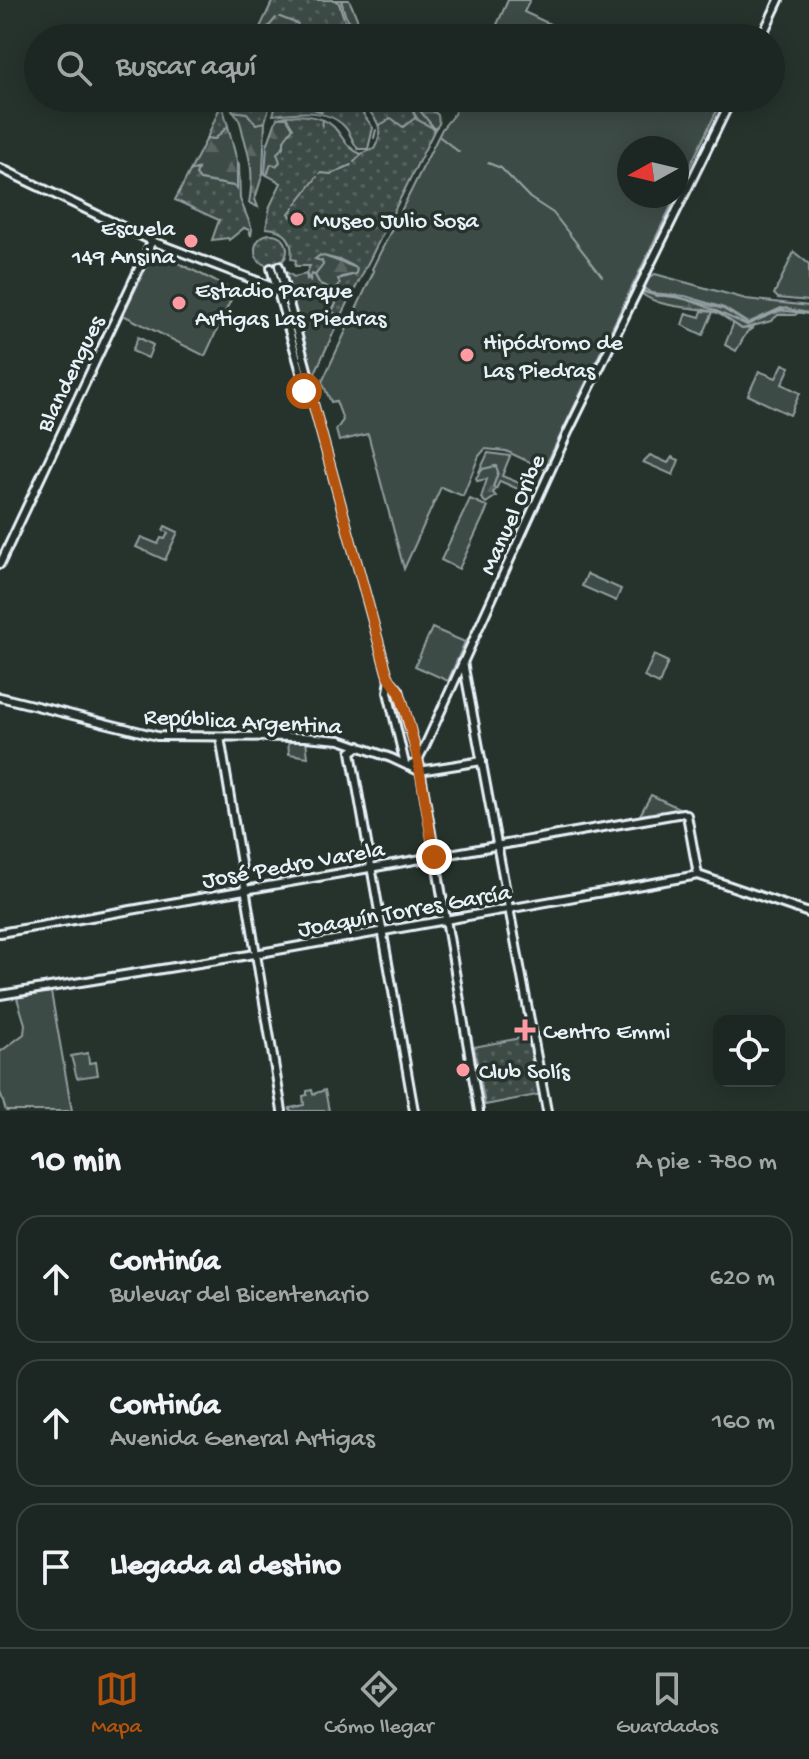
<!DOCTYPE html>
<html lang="es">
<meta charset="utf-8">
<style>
:root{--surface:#1c2622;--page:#29322f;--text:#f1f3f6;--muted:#a0a5a5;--line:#3a4340;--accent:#b45309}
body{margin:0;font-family:"Gochi Hand",sans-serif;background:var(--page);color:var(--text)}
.controls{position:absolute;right:24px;bottom:24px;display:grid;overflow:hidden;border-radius:16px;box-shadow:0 4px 20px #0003}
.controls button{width:72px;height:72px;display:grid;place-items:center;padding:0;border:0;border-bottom:2px solid var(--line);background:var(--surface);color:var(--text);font:40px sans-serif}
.compass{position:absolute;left:617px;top:136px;width:72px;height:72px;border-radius:50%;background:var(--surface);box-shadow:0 4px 20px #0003;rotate:262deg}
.stop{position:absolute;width:24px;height:24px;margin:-18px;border:6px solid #b45309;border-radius:50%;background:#fff}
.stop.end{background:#b45309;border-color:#fff;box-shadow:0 2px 8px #0008}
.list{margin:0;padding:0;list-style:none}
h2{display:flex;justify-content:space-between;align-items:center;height:104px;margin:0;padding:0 32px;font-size:34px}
h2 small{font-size:26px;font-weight:400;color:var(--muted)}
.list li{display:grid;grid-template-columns:52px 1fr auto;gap:24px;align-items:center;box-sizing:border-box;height:128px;margin:0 16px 16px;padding:0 16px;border:2px solid var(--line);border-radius:24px}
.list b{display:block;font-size:30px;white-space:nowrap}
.list p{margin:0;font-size:26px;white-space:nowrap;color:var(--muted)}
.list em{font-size:26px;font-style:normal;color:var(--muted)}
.icon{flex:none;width:44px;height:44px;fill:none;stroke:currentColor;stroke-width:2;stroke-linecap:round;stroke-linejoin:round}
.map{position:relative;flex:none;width:809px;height:1111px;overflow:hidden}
.search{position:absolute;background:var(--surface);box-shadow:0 4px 20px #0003;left:24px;right:24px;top:24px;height:88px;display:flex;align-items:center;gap:20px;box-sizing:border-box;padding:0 28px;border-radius:44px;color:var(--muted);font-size:30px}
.sheet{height:536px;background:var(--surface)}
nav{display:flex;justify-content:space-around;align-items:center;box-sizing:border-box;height:112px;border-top:2px solid var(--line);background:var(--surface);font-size:22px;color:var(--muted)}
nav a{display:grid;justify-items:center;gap:4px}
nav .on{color:var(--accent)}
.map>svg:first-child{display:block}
.grass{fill:#3e4b47;stroke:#939ea0;stroke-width:2}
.forest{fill:url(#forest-firs);stroke:#939ea0;stroke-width:2}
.park{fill:url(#park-dots);stroke:#939ea0;stroke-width:2}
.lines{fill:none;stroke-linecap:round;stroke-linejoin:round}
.stream{stroke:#98a3a5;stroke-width:2}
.tertiary-casing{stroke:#e8f1f8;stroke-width:12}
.tertiary{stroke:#26332d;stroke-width:6}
.route{stroke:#b45309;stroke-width:10}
.poi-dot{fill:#ff9aa2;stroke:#26332d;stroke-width:3}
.labels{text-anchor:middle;stroke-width:7;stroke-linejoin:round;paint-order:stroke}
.poi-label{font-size:24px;fill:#e8f1f8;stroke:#26332d;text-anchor:start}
.street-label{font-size:24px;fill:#e8f1f8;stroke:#26332d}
</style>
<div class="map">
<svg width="809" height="1111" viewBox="0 0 809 1111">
<defs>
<pattern id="forest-firs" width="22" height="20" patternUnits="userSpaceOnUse" patternTransform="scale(2)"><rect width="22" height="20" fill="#3e4b47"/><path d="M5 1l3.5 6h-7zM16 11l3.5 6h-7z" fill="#5a6562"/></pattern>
<pattern id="park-dots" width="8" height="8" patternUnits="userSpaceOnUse" patternTransform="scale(2)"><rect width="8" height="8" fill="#3e4b47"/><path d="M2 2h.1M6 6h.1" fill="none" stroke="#5a6562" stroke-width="1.8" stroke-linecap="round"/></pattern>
</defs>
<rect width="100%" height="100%" fill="#26332d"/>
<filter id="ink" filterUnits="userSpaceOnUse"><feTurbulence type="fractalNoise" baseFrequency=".0125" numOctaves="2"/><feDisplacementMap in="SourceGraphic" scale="16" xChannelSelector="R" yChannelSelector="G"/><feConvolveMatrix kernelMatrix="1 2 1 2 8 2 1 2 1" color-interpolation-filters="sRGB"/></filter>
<g filter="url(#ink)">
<g class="grass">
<path d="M508,0H530L524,12L580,38H491Z"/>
<path d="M462,98H711L721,102L677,193V148H629V196H676L544,469L506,451L485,449L479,456L463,496L441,487L404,569L368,434L339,441L336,430L343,420L336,401L331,402L322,382L374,271L372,269L442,129L454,114Z"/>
<path d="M154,251L235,291L205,356L123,315Z"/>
<path d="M794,252L809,264V301L778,298L774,294Z"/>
<path d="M282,272L288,273L294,277L306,274L307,279L310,274L315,275L320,284L335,290L336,304L332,310L337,315L334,323L337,325L314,375L309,372L312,370L302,336H299L301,331L291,295L288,294L290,293L286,276Z"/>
<path d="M655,274L746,299L809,306V313L781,308L748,323L724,308L685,296L651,293L644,287L649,277Z"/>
<path d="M702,311L713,312L703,335L682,325L686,313L700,317Z"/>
<path d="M734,322L742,329L753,328L747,332L736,351L725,345Z"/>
<path d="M138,337L153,345L148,358L132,351Z"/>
<path d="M783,364L790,367L782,384L800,393L790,415L748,395L759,371L776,378Z"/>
<path d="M488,453L510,456L502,476L539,491L536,497L500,481L496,489L493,487L498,472L495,466L479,472Z"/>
<path d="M650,455L668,463L672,457L679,460L673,475L643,462Z"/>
<path d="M470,499L488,507L459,569L441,560Z"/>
<path d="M165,526L178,532L165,560L136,547L141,537L158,544L161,538L165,539L168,533L163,530Z"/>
<path d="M587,574L621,589L616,601L582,586Z"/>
<path d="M432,628L465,642L448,681L415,666Z"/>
<path d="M654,655L668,662L659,684L644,677Z"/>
<path d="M288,739L306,740L308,757L289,754Z"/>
<path d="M651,795L681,809L640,815Z"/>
<path d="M51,992L72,1111H6L0,1092V1052L24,1034L25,1024L17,998Z"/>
<path d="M88,1053L89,1063L96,1062L98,1075L77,1078L71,1056Z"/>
<path d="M312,1090L313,1094L325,1090L329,1111H290V1108L304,1105L303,1096L307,1095V1091Z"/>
</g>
<g class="forest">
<path d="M341,0H349C355,12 358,22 363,34L362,38H349L353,26L345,15Z"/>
<path d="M388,98H424L428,107L438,115L439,124L435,129C417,126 415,114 408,100L403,110Z"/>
<path d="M233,111L247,113L256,124L265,122L263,173L255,199L258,207L249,203C254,174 251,162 243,134C241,125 240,118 233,111Z"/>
<path d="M277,118H287L293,128L280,152V162L276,166L271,165L267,175L265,174L267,146Z"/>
<path d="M228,126L237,161V190L233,186L200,180L196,175L197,169L190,171L207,138L215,139Z"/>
<path d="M321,255L357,268L356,274L341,277L340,284L335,290L320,284L315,275L323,264L314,259Z"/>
<path d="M642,290L656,296L671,295L723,309L748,324L786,308L799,312L795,315H778L771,321L742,329C734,324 725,316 715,312C693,306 660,309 641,293Z"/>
<path d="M496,466L498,472L493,487L496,489L493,493L496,496L486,503L481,498L487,479L477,481L476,478L483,469Z"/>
</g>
<g class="park">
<path d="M273,0H341L345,15L353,26L349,38H319L296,27L279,29L277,38H255Z"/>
<path d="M230,98H272L265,122L256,124L247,113L233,111Z"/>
<path d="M278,98H352L373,128L368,149H358C352,142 351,133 344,126C327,108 294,112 273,115Z"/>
<path d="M359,98H388L402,110L404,99L408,100L416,119L435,129L337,325L334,323L337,315L332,311L336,304L335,290L340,284L338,279L356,274L357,268L343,261L320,255L315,259L322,261L323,265L315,275L311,274L310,280L306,274L310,266H295L296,260L291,259C294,240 285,229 266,228L270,206L281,183L267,175L271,164L276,166L280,162L277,153L284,147V140L293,128L287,118H277C293,113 321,114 334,127C344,138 346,148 361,154L374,149C388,124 372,117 359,98Z"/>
<path d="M220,107L223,108L228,126L215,139L207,138Z"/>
<path d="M237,161L239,164L240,199L252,229L251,236L249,230L244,228L229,240L228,238L212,240L219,220L175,200L190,171L198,169L196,175L200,180L233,186L237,189Z"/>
<circle cx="271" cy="250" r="16"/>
<path d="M531,1036L542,1094L485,1105L474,1047Z"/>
</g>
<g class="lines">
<g class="stream">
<path d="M334,0L339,3L350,38"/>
<path d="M280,17L298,24"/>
<path d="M302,28L318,35"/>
<path d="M322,34L327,33"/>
<path d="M335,37L348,30"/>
<path d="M259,38L276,18"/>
<path d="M282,98L322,112"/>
<path d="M414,98L417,107L434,128"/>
<path d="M379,126L391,118L403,127L415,118"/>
<path d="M322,127L323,120"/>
<path d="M440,137L459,152"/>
<path d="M374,138L376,130"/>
<path d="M354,162L362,154"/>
<path d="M488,163L501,168L530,198L553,213L602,276"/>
<path d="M320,173L331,174L351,165"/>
<path d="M296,204L317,177"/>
<path d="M290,212L294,207"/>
<path d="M289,213L291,217"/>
<path d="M641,291C654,297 667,295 680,298C704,303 725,316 747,325L780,310L809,314"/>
</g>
<g class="tertiary-casing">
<g id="tertiary">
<path d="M761,38L779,0"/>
<path d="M0,168L152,241L286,292"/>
<path d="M279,266L309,377"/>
<path d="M271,268L303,379L301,387L305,392L313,390L315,385L313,379H303"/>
<path d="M310,392L387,673L390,680L399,690L418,757L479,1111"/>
<path d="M0,564L152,241"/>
<path d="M463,662L547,1111"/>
<path d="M390,680L388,692L405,764"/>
<path d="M0,697L157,736L305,737L340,740L391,758L419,771L482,761"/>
<path d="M220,737L282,1111"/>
<path d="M359,746L351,752L414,1111"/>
<path d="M408,766L416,763L425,746L568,432L732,98"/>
<path d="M0,933L683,813L687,815L698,875"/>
<path d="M0,995L255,954L698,875L809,913"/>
</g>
</g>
<use href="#tertiary" class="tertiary"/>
</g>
</g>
<g class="lines" filter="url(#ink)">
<path class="route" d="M304,391L310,392L387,673C390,682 397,686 400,694C418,747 425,802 434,857"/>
</g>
<g class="poi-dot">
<circle cx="297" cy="219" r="8"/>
<circle cx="191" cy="241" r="8"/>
<circle cx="179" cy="303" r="8"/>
<circle cx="467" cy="355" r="8"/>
<path d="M521 1018h8v8h8v8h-8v8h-8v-8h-8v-8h8z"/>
<circle cx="463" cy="1070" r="8"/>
</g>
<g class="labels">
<g class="poi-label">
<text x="313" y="227">Museo Julio Sosa</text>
<text x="175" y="235" text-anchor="end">Escuela<tspan x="175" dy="28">149 Ansina</tspan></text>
<text x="195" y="297">Estadio Parque<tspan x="195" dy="28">Artigas Las Piedras</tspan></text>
<text x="483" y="349">Hipódromo de<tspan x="483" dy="28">Las Piedras</tspan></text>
<text x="543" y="1038">Centro Emmi</text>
<text x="479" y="1078">Club Solís</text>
</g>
<g class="street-label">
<text transform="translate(69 373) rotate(-64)" y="8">Blandengues</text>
<text transform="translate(511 514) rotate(-66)" y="8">Manuel Oribe</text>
<text transform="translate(243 720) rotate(3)" y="8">República Argentina</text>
<text transform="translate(293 863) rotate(-10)" y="8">José Pedro Varela</text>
<text transform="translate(404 909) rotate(-10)" y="8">Joaquín Torres García</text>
</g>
</g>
</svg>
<div class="controls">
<button><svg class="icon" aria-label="locate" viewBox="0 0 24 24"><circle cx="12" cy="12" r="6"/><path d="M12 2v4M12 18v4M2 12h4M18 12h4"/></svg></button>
</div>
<svg class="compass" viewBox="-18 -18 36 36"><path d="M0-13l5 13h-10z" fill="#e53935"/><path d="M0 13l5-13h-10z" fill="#a0a5a5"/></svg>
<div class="stop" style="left:304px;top:391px"></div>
<div class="stop end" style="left:434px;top:857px"></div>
<div class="search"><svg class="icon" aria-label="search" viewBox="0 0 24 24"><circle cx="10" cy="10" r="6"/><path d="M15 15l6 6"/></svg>Buscar aquí</div>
</div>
<section class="sheet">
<h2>10 min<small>A pie · 780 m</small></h2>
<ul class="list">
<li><svg class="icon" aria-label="ahead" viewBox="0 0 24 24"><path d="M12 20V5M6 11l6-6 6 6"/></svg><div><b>Continúa</b><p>Bulevar del Bicentenario</p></div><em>620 m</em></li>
<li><svg class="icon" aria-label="ahead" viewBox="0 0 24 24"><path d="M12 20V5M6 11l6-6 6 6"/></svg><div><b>Continúa</b><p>Avenida General Artigas</p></div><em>160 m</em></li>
<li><svg class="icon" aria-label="arrive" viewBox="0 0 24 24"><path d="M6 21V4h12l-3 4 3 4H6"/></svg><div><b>Llegada al destino</b></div></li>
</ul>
</section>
<nav>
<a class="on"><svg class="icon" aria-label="map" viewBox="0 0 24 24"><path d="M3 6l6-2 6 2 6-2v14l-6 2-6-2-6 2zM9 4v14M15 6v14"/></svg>Mapa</a>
<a><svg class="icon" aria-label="directions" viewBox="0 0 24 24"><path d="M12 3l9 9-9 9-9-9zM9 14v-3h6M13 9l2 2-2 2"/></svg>Cómo llegar</a>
<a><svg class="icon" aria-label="saved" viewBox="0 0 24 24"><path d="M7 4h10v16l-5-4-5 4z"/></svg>Guardados</a>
</nav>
